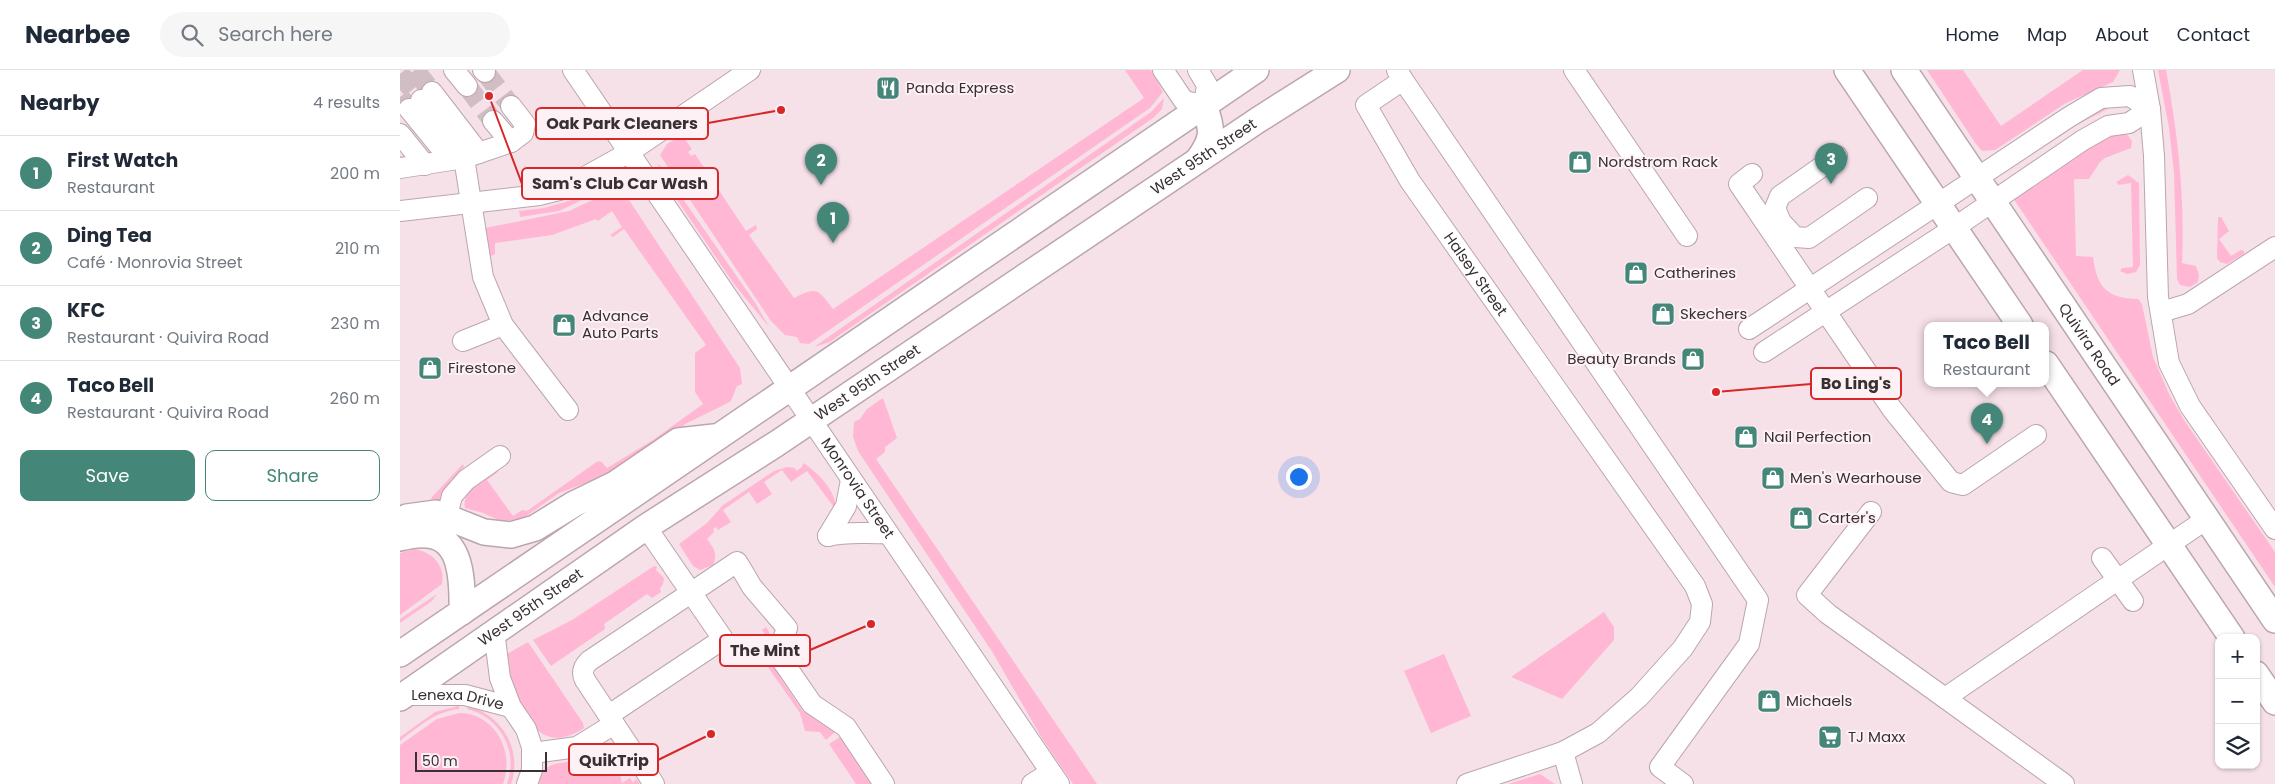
<!DOCTYPE html>
<meta charset="utf-8">
<style>
:root{--surface:#fff;--page:#f6f6f7;--text:#1f2937;--muted:#747a83;--line:#e0e1e3;--accent:#448678}
body{margin:0;font-family:Poppins,sans-serif;background:var(--page);color:var(--text)}
.controls{position:absolute;right:15px;bottom:15px;display:grid;overflow:hidden;border-radius:10px;box-shadow:0 1px 4px #0004}
.controls button{width:45px;height:45px;display:grid;place-items:center;padding:0;border:0;border-bottom:1px solid var(--line);background:var(--surface);color:var(--text);font:25px sans-serif}
.scale{position:absolute;left:15px;bottom:12px;width:132px;box-sizing:border-box;padding-left:5px;border:2px solid #383033;border-top:0;font-size:14px;line-height:18px;white-space:nowrap;color:#383033;-webkit-text-stroke:4px #fef1f6;paint-order:stroke}
.you{position:absolute;left:898px;top:406px;width:18px;height:18px;margin:-12px;border:4px solid #fff;border-radius:50%;background:#1a73e8;box-shadow:0 0 0 8px #1a73e833}
.badge{display:grid;place-items:center;width:32px;height:32px;border-radius:50%;background:var(--accent);color:#fff;font-size:16px;font-weight:700}
.pin{position:absolute;translate:-50% -41px;filter:drop-shadow(0 1px 2px #0008)}
.pin::after{content:'';position:absolute;top:26px;width:18px;height:15px;background:inherit;clip-path:polygon(0 0,100% 0,50% 100%)}
.popup{position:absolute;left:1524px;top:252px;width:125px;height:65px;box-sizing:border-box;display:grid;place-content:center;border-radius:10px;background:var(--surface);filter:drop-shadow(0 1px 4px #0005);font-size:16px;white-space:nowrap;color:var(--muted)}
.popup b{font-size:19px;color:var(--text)}
.popup::after{content:'';position:absolute;left:50%;top:100%;margin-left:-10px;border:10px solid transparent;border-top-color:var(--surface)}
.list{margin:0;padding:0;list-style:none}
h2{display:flex;justify-content:space-between;align-items:center;height:65px;margin:0;padding:0 20px;font-size:21px}
h2 small{font-size:16px;font-weight:400;color:var(--muted)}
.list li{display:grid;grid-template-columns:32px 1fr auto;gap:15px;align-items:center;box-sizing:border-box;height:75px;padding:0 20px;border-top:1px solid var(--line)}
.list b{display:block;font-size:19px;white-space:nowrap}
.list p{margin:0;font-size:16px;white-space:nowrap;color:var(--muted)}
.list em{font-size:16px;font-style:normal;color:var(--muted)}
.actions{display:flex;gap:10px;padding:15px 20px}
.actions a{flex:1;padding:11px 0;border:1px solid var(--accent);border-radius:10px;text-align:center;font-size:18px;color:var(--accent)}
.actions .main{background:var(--accent);color:#fff}
.icon{flex:none;width:28px;height:28px;fill:none;stroke:currentColor;stroke-width:2;stroke-linecap:round;stroke-linejoin:round}
.map{position:relative;flex:none;width:1875px;height:714px;overflow:hidden}
header{display:flex;align-items:center;gap:30px;box-sizing:border-box;height:70px;padding:0 25px;background:var(--surface);border-bottom:1px solid var(--line)}
header strong{font-size:24px}
nav{display:flex;gap:28px;margin-inline-start:auto;font-size:18px}
.search{width:350px;height:45px;background:var(--page);display:flex;align-items:center;gap:12px;box-sizing:border-box;padding:0 18px;border-radius:28px;color:var(--muted);font-size:19px}
main{display:flex}
aside{flex:1;background:var(--surface)}
.map>svg:first-child{display:block}
.green{fill:#ffb7d3}
.lines{fill:none;stroke-linecap:round;stroke-linejoin:round}
.minor-tunnel{stroke:#d1bec5;stroke-width:20;stroke-dasharray:20 10;stroke-linecap:butt}
.minor-casing{stroke:#bba6ae;stroke-width:22}
.major-casing{stroke:#bba6ae;stroke-width:28}
.minor{stroke:#fff;stroke-width:20}
.major{stroke:#fff;stroke-width:25}
.labels{text-anchor:middle;stroke-width:4;stroke-linejoin:round;paint-order:stroke}
.poi-label{font-size:15px;fill:#383033;stroke:#fef1f6;text-anchor:start}
.street-label{font-size:15px;fill:#383033;stroke:#fef1f6}
.leader{fill:none;stroke:#d62828;stroke-width:2}
.callout-dot{fill:#d62828;stroke:#fef1f6;stroke-width:2}
.callout{fill:#fef1f6;stroke:#d62828;stroke-width:2}
.callout-label{font-size:16px;text-anchor:middle;font-weight:bold;fill:#383033}
</style>
<header>
<strong>Nearbee</strong>
<div class="search"><svg class="icon" aria-label="search" viewBox="0 0 24 24"><circle cx="10" cy="10" r="6"/><path d="M15 15l6 6"/></svg>Search here</div>
<nav><a>Home</a><a>Map</a><a>About</a><a>Contact</a></nav>
</header>
<main>
<aside>
<h2>Nearby<small>4 results</small></h2>
<ul class="list">
<li><span class="badge">1</span><div><b>First Watch</b><p>Restaurant</p></div><em>200 m</em></li>
<li><span class="badge">2</span><div><b>Ding Tea</b><p>Café · Monrovia Street</p></div><em>210 m</em></li>
<li><span class="badge">3</span><div><b>KFC</b><p>Restaurant · Quivira Road</p></div><em>230 m</em></li>
<li><span class="badge">4</span><div><b>Taco Bell</b><p>Restaurant · Quivira Road</p></div><em>260 m</em></li>
</ul>
<div class="actions"><a class="main">Save</a><a>Share</a></div>
</aside>
<div class="map">
<svg width="1875" height="714" viewBox="0 0 1875 714">
<rect width="100%" height="100%" fill="#f7e1e9"/>
<g class="green">
<path d="M725,0H751L763,22L750,38L409,274L400,273L397,267L385,265L371,251L260,85L267,74L295,57V60L284,68L292,79L288,82L291,86L295,84L346,161L356,155L357,159L349,165L394,228C417,216 418,219 433,239L744,28Z"/>
<path d="M1527,0H1563L1601,56L1683,0H1720L1713,12L1666,33L1595,80L1582,81L1576,74Z"/>
<path d="M1758,0H1766C1778,64 1785,128 1782,193L1796,196L1799,205L1798,212L1790,217L1780,215L1777,209L1774,103L1769,58Z"/>
<path d="M764,28L762,39L753,48L441,264L430,272L414,277L751,42Z"/>
<path d="M1707,36L1708,39L1678,54L1601,104L1654,65Z"/>
<path d="M1726,63L1732,71L1731,78L1705,88L1700,92L1689,109H1674L1676,186L1693,187C1697,218 1707,228 1738,229L1742,234L1753,287L1769,324L1784,350L1875,482V517L1613,128L1699,65Z"/>
<path d="M258,93L356,234L369,257L334,214L261,106Z"/>
<path d="M1728,105L1739,113L1740,195L1736,202L1727,204L1720,201L1722,198L1733,197L1731,113L1719,115L1716,112Z"/>
<path d="M204,115H214L159,141L120,147L119,141L144,138L172,130Z"/>
<path d="M214,120L221,122L229,130L340,298L342,314L337,316L331,331L320,337L287,353L212,403L159,423L122,449L101,451L83,443L65,438C61,421 85,409 97,400L98,402L87,410L113,446L122,440L127,441L198,391L202,392L207,398L253,370L303,334L295,322V283L306,275L224,159L213,167L210,165L222,157L212,141L198,151L196,149L152,165L95,173V184L89,187L85,162L86,158L169,141Z"/>
<path d="M1818,147H1821L1829,161L1819,169L1831,186L1841,180L1844,181V184L1827,194L1820,192L1817,188Z"/>
<path d="M483,328L497,368L485,377V382L476,389L697,714H673L643,670L593,583L458,381L453,367L454,352L460,349L467,339Z"/>
<path d="M403,393C418,402 437,422 436,440L407,401L391,412L382,400L364,412L372,424L357,434L349,422L323,440L331,452L318,460L316,457L313,459L314,462L307,469C314,479 318,483 313,495L300,500L293,496L279,474L307,453L323,435L374,401L387,397L395,398L396,401L402,397Z"/>
<path d="M63,394L64,397L51,410L40,430H31L32,427Z"/>
<path d="M15,479C33,483 45,495 42,514L0,545V483Z"/>
<path d="M254,496L257,497L256,500L264,508L263,514L260,519L261,522L252,528L247,524L204,554L205,559L151,596L133,570L172,550Z"/>
<path d="M37,524L32,531L0,553V549Z"/>
<path d="M1204,542L1214,557V570L1162,629L1111,607Z"/>
<path d="M366,557L373,569L377,599L381,609L403,641L426,651L436,661L426,670L420,662L405,661L400,643L361,587L362,582L356,578L355,574L366,566L362,560Z"/>
<path d="M128,572L183,653L184,658C134,691 120,633 103,596L107,584Z"/>
<path d="M1044,584L1071,646L1031,663L1004,601Z"/>
<path d="M59,636V639C36,641 18,657 0,671V667L35,642Z"/>
<path d="M68,636C102,645 123,680 111,714H107C119,681 100,647 67,639Z"/>
<path d="M59,643C95,643 115,682 103,714H0V675L37,649Z"/>
<path d="M440,667H441L473,714H456L429,674Z"/>
<path d="M198,679L205,686L216,685L222,713L230,708L233,713L236,709L240,714H139C143,690 158,695 177,690C185,688 191,683 198,679Z"/>
<path d="M1140,704L1155,714H1108L1137,705Z"/>
</g>
<g class="lines">
<g class="minor-tunnel">
<path d="M15,0L32,22"/>
<path d="M85,2L111,36"/>
<path d="M0,4L21,30"/>
<path d="M67,16L93,51"/>
<path d="M0,27L9,39"/>
</g>
<g class="minor-casing">
<g id="minor">
<path d="M54,0L67,16"/>
<path d="M83,0L85,2"/>
<path id="s1" d="M173,0L659,714"/>
<path d="M763,0L784,31L804,35L807,15L798,0"/>
<path id="s2" d="M997,0L1003,10L966,35L1010,111L1295,516L1302,534L1300,552L1283,578L1239,627L1198,663L1163,682L1067,714"/>
<path d="M1174,0L1287,166"/>
<path d="M1743,0L1750,39L1754,86L1758,227L1769,293L1790,336L1875,459"/>
<path d="M1003,10L1358,530L1349,574L1260,697L1283,714"/>
<path d="M32,22L79,83"/>
<path d="M21,30L64,88L83,207L103,255L168,340"/>
<path d="M9,39L40,77"/>
<path d="M0,64L25,95"/>
<path d="M111,72L123,63L125,54L111,36"/>
<path d="M1437,86L1380,126L1375,138L1381,152L1395,167L1409,168L1467,128"/>
<path d="M0,98L64,88L111,72L93,51"/>
<path d="M1352,104L1339,114L1492,339L1551,412L1563,415L1636,365"/>
<path d="M0,141L139,125L163,119L228,83L350,0"/>
<path d="M1761,242L1788,234L1875,177"/>
<path d="M1349,259L1669,47L1701,28L1730,26L1750,39L1729,53L1708,56L1683,70L1554,158L1364,282"/>
<path d="M63,271L103,255"/>
<path d="M1471,442L1407,525L1428,544L1545,628L1808,448"/>
<path d="M47,446L52,426L66,410L100,386"/>
<path d="M428,466L446,436L451,410"/>
<path d="M428,466C447,461 467,464 487,463"/>
<path d="M1702,488L1733,531"/>
<path d="M339,495L352,517L387,558L381,575L383,592L388,599L412,634L446,657L484,714"/>
<path d="M94,561L100,608L111,637L126,659L132,677V700L127,714"/>
<path id="s3" d="M4,625H65L111,637"/>
<path d="M1545,628L1664,714"/>
<path d="M209,645L323,569L246,457"/>
<path d="M1163,682L1172,714"/>
<path d="M133,683L177,677L214,654"/>
<path d="M254,714L185,610C181,602 183,597 189,591L337,492"/>
<path d="M632,714L651,702"/>
</g>
</g>
<g class="major-casing">
<g id="major">
<path d="M1447,0L1620,255"/>
<path id="s4" d="M1504,0L1875,550"/>
<path d="M798,90C814,68 813,61 804,35"/>
<path d="M1646,294L1832,568"/>
<path d="M0,451L7,447L36,443L84,462L111,465L135,458L174,434L215,414L278,371L314,367"/>
<path d="M0,468C59,452 63,496 62,542"/>
<path d="M0,584L856,0"/>
<path d="M1856,604L1875,632"/>
<path id="s5" d="M0,628L246,457L376,374L858,50L937,0"/>
</g>
</g>
<use href="#minor" class="minor"/>
<use href="#major" class="major"/>
</g>
<defs>
<g id="restaurant-square" transform="scale(1.25)"><rect x="-9" y="-9" width="18" height="18" rx="4" fill="#448678" stroke="#fef1f6"/><path d="M-5-6h1v4h1v-4h1v4h1v-4h1v5L-1.5 .5V6h-2V.5L-5-1ZM5-6V6H3V1.5H1.5Q1.5-4 5-6Z" fill="#fff"/></g>
<g id="shop-square" transform="scale(1.25)"><rect x="-9" y="-9" width="18" height="18" rx="4" fill="#448678" stroke="#fef1f6"/><path d="M-5-2.5h2.3a2.7 3.5 0 0 1 5.4 0H5L5.5 6h-11ZM-1.5-2.5h3a1.5 2.3 0 0 0-3 0Z" fill="#fff"/></g>
<g id="supermarket-square" transform="scale(1.25)"><rect x="-9" y="-9" width="18" height="18" rx="4" fill="#448678" stroke="#fef1f6"/><path d="M-6-5.5h2.5l.6 2H6L4.5 2H-2.5L-4.4-4H-6ZM-1.5 3.2a1.3 1.3 0 1 0 .1 0ZM3 3.2a1.3 1.3 0 1 0 .1 0Z" fill="#fff"/></g>
</defs>
<g fill-rule="evenodd">
<use href="#restaurant-square" x="488" y="18"/>
<use href="#shop-square" x="1180" y="92"/>
<use href="#shop-square" x="1236" y="203"/>
<use href="#shop-square" x="1263" y="244"/>
<use href="#shop-square" x="164" y="255"/>
<use href="#shop-square" x="1293" y="289"/>
<use href="#shop-square" x="30" y="298"/>
<use href="#shop-square" x="1346" y="367"/>
<use href="#shop-square" x="1373" y="408"/>
<use href="#shop-square" x="1401" y="448"/>
<use href="#shop-square" x="1369" y="631"/>
<use href="#supermarket-square" x="1430" y="667"/>
</g>
<g class="labels">
<g class="poi-label">
<text x="506" y="23">Panda Express</text>
<text x="1198" y="97">Nordstrom Rack</text>
<text x="1254" y="208">Catherines</text>
<text x="1280" y="249">Skechers</text>
<text x="182" y="251">Advance<tspan x="182" dy="17">Auto Parts</tspan></text>
<text x="1276" y="294" text-anchor="end">Beauty Brands</text>
<text x="48" y="303">Firestone</text>
<text x="1364" y="372">Nail Perfection</text>
<text x="1390" y="413">Men's Wearhouse</text>
<text x="1418" y="453">Carter's</text>
<text x="1386" y="636">Michaels</text>
<text x="1448" y="672">TJ Maxx</text>
</g>
<g class="street-label">
<text dy="5" stroke="none"><textPath href="#s5" startOffset="969">West 95th Street</textPath></text>
<text dy="5" stroke="none"><textPath href="#s2" startOffset="258">Halsey Street</textPath></text>
<text dy="5" stroke="none"><textPath href="#s4" startOffset="331">Quivira Road</textPath></text>
<text dy="5" stroke="none"><textPath href="#s5" startOffset="564">West 95th Street</textPath></text>
<text dy="5" stroke="none"><textPath href="#s1" startOffset="506">Monrovia Street</textPath></text>
<text dy="5" stroke="none"><textPath href="#s5" startOffset="159">West 95th Street</textPath></text>
<text dy="5" stroke="none"><textPath href="#s3" startOffset="54">Lenexa Drive</textPath></text>
</g>
</g>
<path class="leader" d="M381 40L308 53M89 26L122 114M1316 322L1411 314M471 554L410 580M311 664L258 690"/>
<g class="callout-dot">
<circle cx="381" cy="40" r="5"/>
<circle cx="89" cy="26" r="5"/>
<circle cx="1316" cy="322" r="5"/>
<circle cx="471" cy="554" r="5"/>
<circle cx="311" cy="664" r="5"/>
</g>
<g class="callout">
<rect x="136" y="38" width="172" height="31" rx="5"/>
<rect x="122" y="98" width="196" height="31" rx="5"/>
<rect x="1411" y="298" width="90" height="31" rx="5"/>
<rect x="320" y="565" width="90" height="31" rx="5"/>
<rect x="169" y="674" width="89" height="31" rx="5"/>
</g>
<g class="callout-label">
<text x="222" y="59">Oak Park Cleaners</text>
<text x="220" y="119">Sam's Club Car Wash</text>
<text x="1456" y="319">Bo Ling's</text>
<text x="365" y="586">The Mint</text>
<text x="214" y="696">QuikTrip</text>
</g>
</svg>
<div class="controls">
<button>+</button>
<button>−</button>
<button><svg class="icon" aria-label="layers" viewBox="0 0 24 24"><path d="M12 4l9 5-9 5-9-5zM3 14l9 5 9-5"/></svg></button>
</div>
<div class="scale">50 m</div>
<div class="you"></div>
<div class="pin badge" style="left:433px;top:173px">1</div>
<div class="pin badge" style="left:421px;top:115px">2</div>
<div class="pin badge" style="left:1431px;top:114px">3</div>
<div class="pin badge" style="left:1587px;top:374px">4</div>
<div class="popup"><b>Taco Bell</b>Restaurant</div>
</div>
</main>
